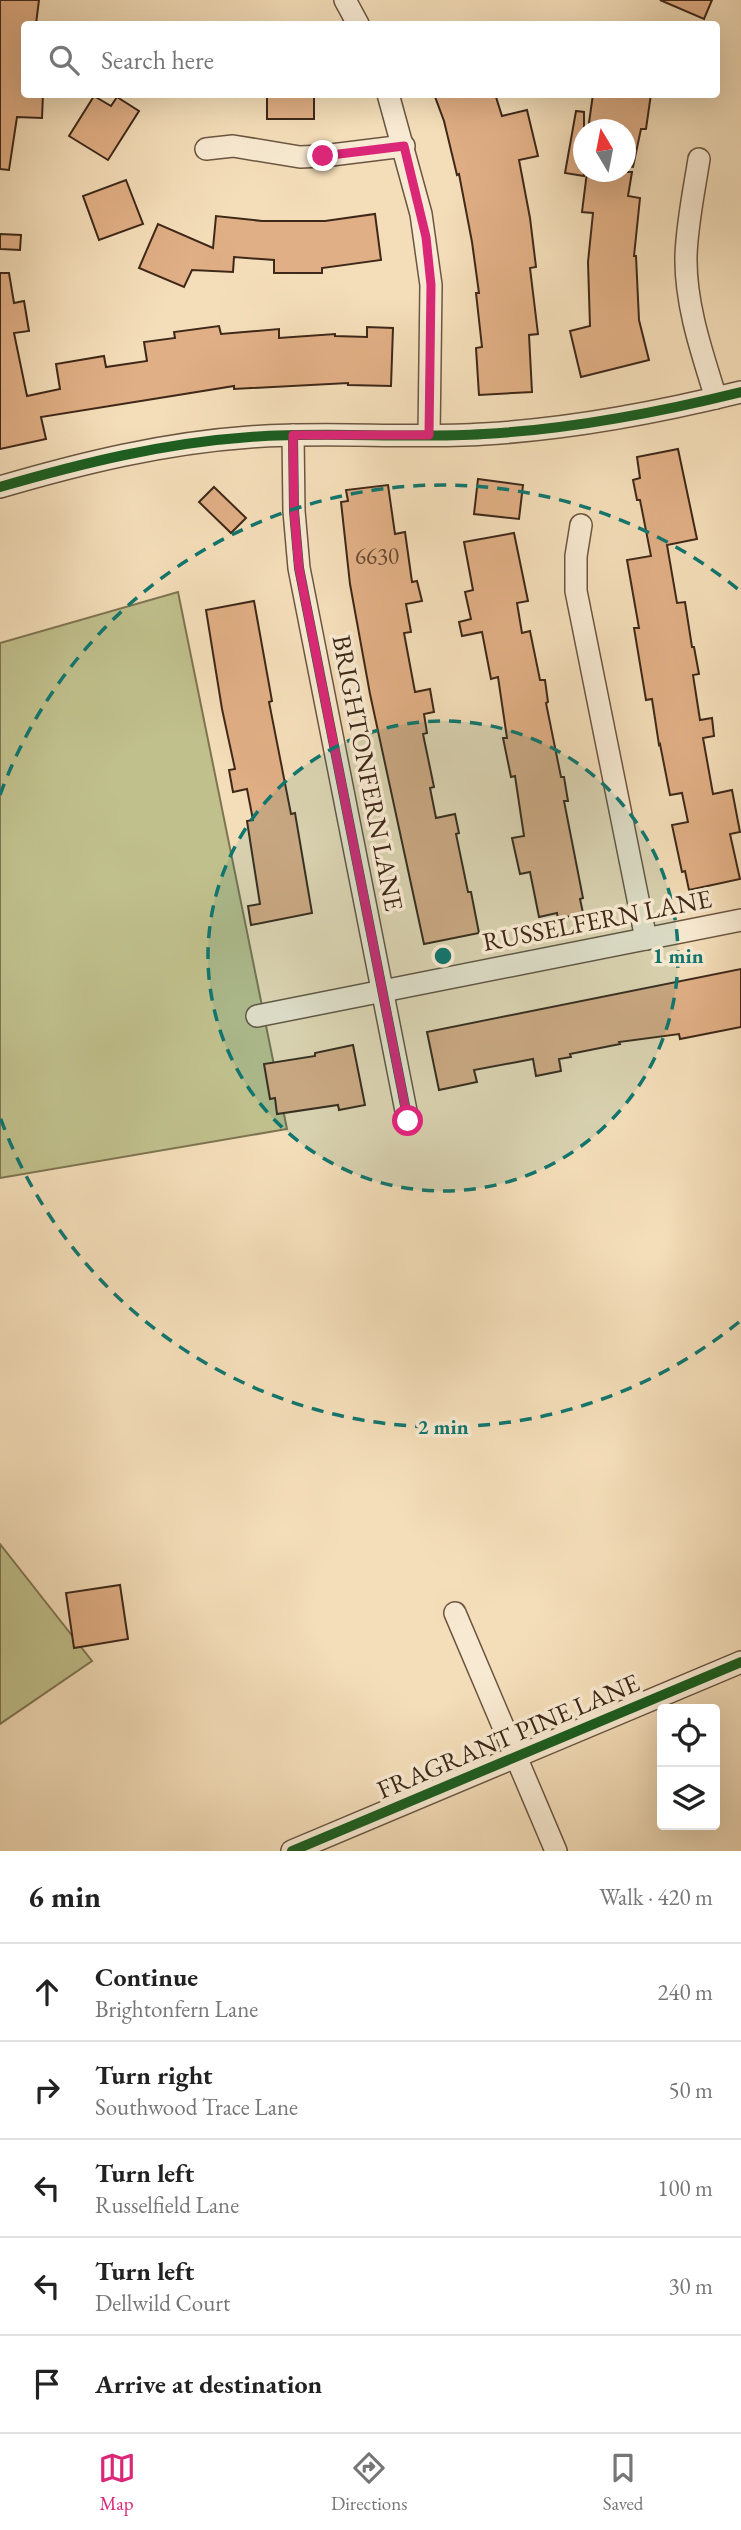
<!DOCTYPE html>
<meta charset="utf-8">
<style>
:root{--surface:#fff;--page:#f6f6f6;--text:#222;--muted:#767676;--line:#e0e0e0;--accent:#db2777}
body{margin:0;font-family:"EB Garamond",serif;background:var(--page);color:var(--text)}
.controls{position:absolute;right:21px;bottom:21px;display:grid;overflow:hidden;border-radius:7px;box-shadow:0 7px 28px #0002}
.controls button{width:63px;height:63px;display:grid;place-items:center;padding:0;border:0;border-bottom:2px solid var(--line);background:var(--surface);color:var(--text);font:35px sans-serif}
.compass{position:absolute;left:573px;top:119px;width:63px;height:63px;border-radius:50%;background:var(--surface);box-shadow:0 7px 28px #0002;rotate:350deg}
.stop{position:absolute;width:21px;height:21px;margin:-16px;border:5px solid #db2777;border-radius:50%;background:#fff}
.stop.end{background:#db2777;border-color:#fff;box-shadow:0 2px 7px #0008}
.list{margin:0;padding:0;list-style:none}
h2{display:flex;justify-content:space-between;align-items:center;height:91px;margin:0;padding:0 28px;font-size:30px}
h2 small{font-size:23px;font-weight:400;color:var(--muted)}
.list li{display:grid;grid-template-columns:46px 1fr auto;gap:21px;align-items:center;box-sizing:border-box;height:98px;padding:0 28px;border-top:2px solid var(--line)}
.list b{display:block;font-size:26px;white-space:nowrap}
.list p{margin:0;font-size:23px;white-space:nowrap;color:var(--muted)}
.list em{font-size:23px;font-style:normal;color:var(--muted)}
.icon{flex:none;width:38px;height:38px;fill:none;stroke:currentColor;stroke-width:2;stroke-linecap:round;stroke-linejoin:round}
.map{position:relative;flex:none;width:741px;height:1851px;overflow:hidden}
.search{position:absolute;background:var(--surface);box-shadow:0 7px 28px #0002;left:21px;right:21px;top:21px;height:77px;display:flex;align-items:center;gap:18px;box-sizing:border-box;padding:0 24px;border-radius:7px;color:var(--muted);font-size:26px}
.sheet{height:581px;background:var(--surface)}
nav{display:flex;justify-content:space-around;align-items:center;box-sizing:border-box;height:98px;border-top:2px solid var(--line);background:var(--surface);font-size:19px;color:var(--muted)}
nav a{display:grid;justify-items:center;gap:4px}
nav .on{color:var(--accent)}
.map>svg:first-child{display:block}
.green{fill:#c0c08c;stroke:#7f7452;stroke-width:2}
.building{fill:#e1af85;stroke:#3e2819;stroke-width:2}
.lines{fill:none;stroke-linecap:round;stroke-linejoin:round}
.street-casing{stroke:#6c5641;stroke-width:24}
.street{stroke:#f8ead2;stroke-width:21}
.cycleway-casing{stroke:#f8ead2;stroke-width:15}
.cycleway{stroke:#1b5e20;stroke-width:10}
.route{stroke:#db2777;stroke-width:9}
.ring{fill:none;stroke:#0f766e;stroke-width:3.5;stroke-dasharray:12 9}
.labels{text-anchor:middle;stroke-width:7;stroke-linejoin:round;paint-order:stroke}
.number-label{font-size:23px;fill:#674a34}
.street-label{font-size:26px;fill:#3e2819;stroke:#f8ead2}
.centre{fill:#0f766e;stroke:#f8ead2;stroke-width:3.5}
.ring-label{font-size:21px;text-anchor:middle;font-weight:bold;fill:#0f766e;stroke:#f8ead2;stroke-width:7;stroke-linejoin:round;paint-order:stroke}
</style>
<div class="map">
<svg width="741" height="1851" viewBox="0 0 741 1851">
<rect width="100%" height="100%" fill="#f4deb9"/>
<filter id="stains"><feTurbulence type="fractalNoise" baseFrequency=".00286" numOctaves="4"/><feColorMatrix values="0 0 0 0 .2 0 0 0 0 .09 0 0 0 0 .02 0 0 0 .5 -.17"/></filter>
<radialGradient id="worn" r=".72"><stop offset=".6" stop-color="#630" stop-opacity="0"/><stop offset="1" stop-color="#630" stop-opacity=".3"/></radialGradient>
<g class="green">
<path d="M178,592L287,1129L0,1178V643Z"/>
<path d="M0,1544L92,1661L0,1724Z"/>
</g>
<g class="building">
<path d="M0,0H39L36,24H24V94H43L42,118L17,117L9,170L0,169Z"/>
<path d="M660,0H712L704,19Z"/>
<rect x="267" y="94" width="47" height="25"/>
<path d="M434,94H495L502,116L527,110L538,156L519,160L530,218L536,267L530,268L538,334L529,335L532,392L479,395L476,348L482,347L476,293H479L472,242L459,174L457,175L444,121Z"/>
<path d="M593,94H651L646,129H641L633,167L626,166V130H588Z"/>
<path d="M94,96L111,106L117,97L139,111L108,160L69,136Z"/>
<path d="M576,111L584,112V176L565,173Z"/>
<path d="M587,172H632L628,196L640,198L634,256H636L639,320L649,360L581,377L570,331L590,326L588,262L593,213L582,212Z"/>
<path d="M126,180L143,224L99,240L83,196Z"/>
<path d="M375,214L381,260L322,268V273H274V260L234,257L233,272L192,270L184,287L139,268L158,224L213,248L216,216L262,221H325Z"/>
<path d="M0,234L21,235L20,250L0,249Z"/>
<path d="M0,273H9L14,303L24,301L29,331L14,333L27,396L60,389L56,364L104,356L106,367L147,361L144,342L175,338L174,332L219,326L221,334L279,329V338L335,334V336L367,337V327L393,328L391,386L348,385V383L234,389V386L172,396L41,417L46,439L0,449Z"/>
<path d="M678,449L697,539L667,545L677,603L685,602L692,647H694L699,674L693,675L700,720L712,718L714,736L703,738L713,794L732,790L740,832L730,834L740,879L689,890L685,871L682,872L672,825L688,822L682,793L670,795L660,744L659,745L652,699L646,700L634,628H639L627,560L651,556L640,500H637L633,480L640,478L637,457Z"/>
<path d="M478,479L523,485L519,519L474,514Z"/>
<path d="M388,485L395,534L405,532L412,582L417,581L422,601L406,604L411,632L404,633L415,692L430,689L434,712L424,714L427,733L423,734L434,787L430,788L436,818L455,814L459,833L456,834L468,892H471L479,933L424,944L370,694L350,584L341,502L348,501L346,490Z"/>
<path d="M214,487L246,518L231,533L199,502Z"/>
<path d="M514,533L528,601L517,603L522,633L530,631L540,680H545L548,702L546,703L561,777H564L568,801H564L583,898L580,899L583,913L558,919L557,913L539,917L530,872L520,874L512,838L524,836L515,776L511,777L503,738H507L498,677L491,679L482,632L462,636L459,622L471,619L465,592L473,590L464,542Z"/>
<path d="M254,601L272,701L269,702L291,814L295,813L312,913L251,925L248,906L260,904L247,821L253,820L247,789L233,792L229,770L235,769L222,709L206,610Z"/>
<path d="M741,969V1027L680,1039L679,1034L619,1042L620,1044L570,1054L571,1057L559,1059L561,1071L536,1076L533,1059L474,1070L477,1082L439,1090L427,1032Z"/>
<path d="M353,1045L365,1105L339,1110L338,1105L277,1114L275,1098L270,1099L264,1064L315,1056V1053Z"/>
<path d="M120,1585L128,1639L74,1648L66,1593Z"/>
</g>
<g class="lines">
<g class="street-casing">
<g id="street">
<path d="M345,0L358,24"/>
<path d="M388,94L421,214L431,285L429,435"/>
<path d="M206,149L233,146L300,157L323,156L404,146"/>
<path d="M699,159C694,191 687,224 686,256C685,304 702,353 716,398"/>
<path d="M293,435L294,511L299,568L408,1121"/>
<path d="M0,487C82,463 164,443 250,437C328,431 406,439 484,434C572,429 656,413 741,392"/>
<path d="M581,525L576,556V591L646,939"/>
<path d="M257,1016L741,920"/>
<path d="M455,1613L556,1851"/>
<path d="M292,1851L741,1662"/>
</g>
</g>
<use href="#street" class="street"/>
<g class="cycleway-casing">
<g id="cycleway">
<path d="M293,435L294,511L299,568L408,1121"/>
<path d="M0,487C82,463 164,443 250,437C328,431 406,439 484,434C572,429 656,413 741,392"/>
<path d="M292,1851L741,1662"/>
</g>
</g>
<use href="#cycleway" class="cycleway"/>
</g>
<g class="lines">
<path class="route" d="M323,156L404,146L426,237L431,285L429,435H293L294,511L299,568L408,1121"/>
</g>
<circle cx="443" cy="956" r="235" fill="#0f766e" fill-opacity=".12"/>
<g class="ring">
<circle cx="443" cy="956" r="235"/>
<path d="M739 1322A471 471 0 0 1 0 1117M0 795A471 471 0 0 1 739 590"/>
</g>
<g class="labels">
<g class="number-label">
<text x="377" y="564">6630</text>
</g>
<g class="street-label">
<text transform="translate(368 773) rotate(79)" y="9">BRIGHTONFERN LANE</text>
<text transform="translate(597 920) rotate(-11)" y="9">RUSSELFERN LANE</text>
<text transform="translate(508 1736) rotate(-23)" y="9">FRAGRANT PINE LANE</text>
</g>
</g>
<circle cx="443" cy="956" r="10" class="centre"/>
<g class="ring-label">
<text x="678" y="963">1 min</text>
<text x="443" y="1434">2 min</text>
</g>
<rect width="100%" height="100%" filter="url(#stains)"/>
<rect width="100%" height="100%" fill="url(#worn)"/>
</svg>
<div class="controls">
<button><svg class="icon" aria-label="locate" viewBox="0 0 24 24"><circle cx="12" cy="12" r="6"/><path d="M12 2v4M12 18v4M2 12h4M18 12h4"/></svg></button>
<button><svg class="icon" aria-label="layers" viewBox="0 0 24 24"><path d="M12 4l9 5-9 5-9-5zM3 14l9 5 9-5"/></svg></button>
</div>
<svg class="compass" viewBox="-18 -18 36 36"><path d="M0-13l5 13h-10z" fill="#e53935"/><path d="M0 13l5-13h-10z" fill="#767676"/></svg>
<div class="stop" style="left:408px;top:1121px"></div>
<div class="stop end" style="left:323px;top:156px"></div>
<div class="search"><svg class="icon" aria-label="search" viewBox="0 0 24 24"><circle cx="10" cy="10" r="6"/><path d="M15 15l6 6"/></svg>Search here</div>
</div>
<section class="sheet">
<h2>6 min<small>Walk · 420 m</small></h2>
<ul class="list">
<li><svg class="icon" aria-label="ahead" viewBox="0 0 24 24"><path d="M12 20V5M6 11l6-6 6 6"/></svg><div><b>Continue</b><p>Brightonfern Lane</p></div><em>240 m</em></li>
<li><svg class="icon" aria-label="right" viewBox="0 0 24 24"><path d="M7 20v-9h11M14 6l5 5-5 5"/></svg><div><b>Turn right</b><p>Southwood Trace Lane</p></div><em>50 m</em></li>
<li><svg class="icon" aria-label="left" viewBox="0 0 24 24"><path d="M17 20v-9H6M10 6l-5 5 5 5"/></svg><div><b>Turn left</b><p>Russelfield Lane</p></div><em>100 m</em></li>
<li><svg class="icon" aria-label="left" viewBox="0 0 24 24"><path d="M17 20v-9H6M10 6l-5 5 5 5"/></svg><div><b>Turn left</b><p>Dellwild Court</p></div><em>30 m</em></li>
<li><svg class="icon" aria-label="arrive" viewBox="0 0 24 24"><path d="M6 21V4h12l-3 4 3 4H6"/></svg><div><b>Arrive at destination</b></div></li>
</ul>
</section>
<nav>
<a class="on"><svg class="icon" aria-label="map" viewBox="0 0 24 24"><path d="M3 6l6-2 6 2 6-2v14l-6 2-6-2-6 2zM9 4v14M15 6v14"/></svg>Map</a>
<a><svg class="icon" aria-label="directions" viewBox="0 0 24 24"><path d="M12 3l9 9-9 9-9-9zM9 14v-3h6M13 9l2 2-2 2"/></svg>Directions</a>
<a><svg class="icon" aria-label="saved" viewBox="0 0 24 24"><path d="M7 4h10v16l-5-4-5 4z"/></svg>Saved</a>
</nav>
